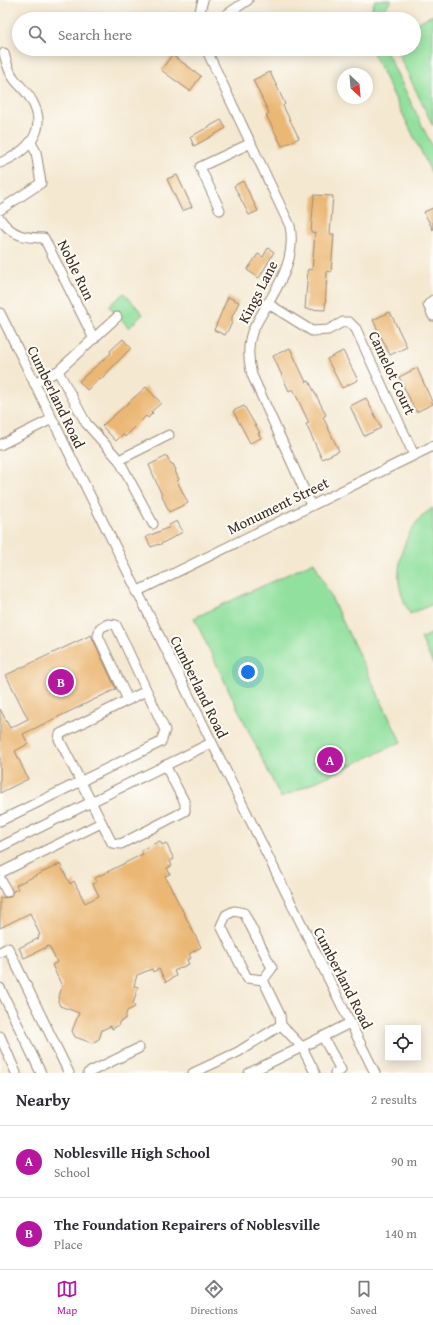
<!DOCTYPE html>
<style>
:root{--surface:#fff;--page:#f7f7f7;--text:#2b2b33;--muted:#7c7c81;--line:#e1e1e2;--accent:#b5179e}
body{margin:0;font-family:"Gentium Book Plus",serif;background:var(--page);color:var(--text)}
.controls{position:absolute;right:12px;bottom:12px;display:grid;overflow:hidden;border-radius:0px;box-shadow:0 2px 10px #0003}
.controls button{width:36px;height:36px;display:grid;place-items:center;padding:0;border:0;border-bottom:1px solid var(--line);background:var(--surface);color:var(--text);font:20px sans-serif}
.compass{position:absolute;left:337px;top:68px;width:36px;height:36px;border-radius:50%;background:var(--surface);box-shadow:0 2px 10px #0003;rotate:154deg}
.you{position:absolute;left:248px;top:672px;width:14px;height:14px;margin:-10px;border:3px solid #fff;border-radius:50%;background:#1a73e8;box-shadow:0 0 0 6px #1a73e833}
.badge{display:grid;place-items:center;width:26px;height:26px;border-radius:50%;background:var(--accent);color:#fff;font-size:13px;font-weight:700}
.pin{position:absolute;translate:-50% -50%;border:2px solid #fff;box-shadow:0 1px 4px #0006}
.list{margin:0;padding:0;list-style:none}
h2{display:flex;justify-content:space-between;align-items:center;height:52px;margin:0;padding:0 16px;font-size:17px}
h2 small{font-size:13px;font-weight:400;color:var(--muted)}
.list li{display:grid;grid-template-columns:26px 1fr auto;gap:12px;align-items:center;box-sizing:border-box;height:72px;padding:0 16px;border-top:1px solid var(--line)}
.list b{display:block;font-size:15px;white-space:nowrap}
.list p{margin:0;font-size:13px;white-space:nowrap;color:var(--muted)}
.list em{font-size:13px;font-style:normal;color:var(--muted)}
.icon{flex:none;width:22px;height:22px;fill:none;stroke:currentColor;stroke-width:2;stroke-linecap:round;stroke-linejoin:round}
.map{position:relative;flex:none;width:433px;height:1073px;overflow:hidden}
.search{position:absolute;background:var(--surface);box-shadow:0 2px 10px #0003;left:12px;right:12px;top:12px;height:44px;display:flex;align-items:center;gap:10px;box-sizing:border-box;padding:0 14px;border-radius:22px;color:var(--muted);font-size:15px}
.sheet{height:196px;background:var(--surface)}
nav{display:flex;justify-content:space-around;align-items:center;box-sizing:border-box;height:56px;border-top:1px solid var(--line);background:var(--surface);font-size:11px;color:var(--muted)}
nav a{display:grid;justify-items:center;gap:2px}
nav .on{color:var(--accent)}
.map>svg:first-child{display:block}
.green{fill:#91e09e;stroke:#66855e}
.building{fill:#ebb775}
.lines{fill:none;stroke-linecap:round;stroke-linejoin:round}
.minor-casing{stroke:#988978;stroke-width:11}
.minor{stroke:#fff;stroke-width:9}
.labels{text-anchor:middle;stroke-width:4;stroke-linejoin:round;paint-order:stroke}
.street-label{font-size:15px;fill:#3b2a1e;stroke:#fdfcf7}
</style>
<div class="map">
<svg width="433" height="1073" viewBox="0 0 433 1073">
<rect width="100%" height="100%" fill="#fdfcf7"/>
<filter id="ink" filterUnits="userSpaceOnUse"><feTurbulence type="fractalNoise" baseFrequency=".025" numOctaves="2"/><feDisplacementMap in="SourceGraphic" scale="8" xChannelSelector="R" yChannelSelector="G"/><feConvolveMatrix kernelMatrix="1 2 1 2 8 2 1 2 1" color-interpolation-filters="sRGB"/></filter>
<filter id="wash" filterUnits="userSpaceOnUse"><feTurbulence type="fractalNoise" baseFrequency=".012" numOctaves="4" result="noise"/><feDisplacementMap in="SourceGraphic" scale="16" xChannelSelector="R" yChannelSelector="G"/><feGaussianBlur stdDeviation="0.9" result="paint"/><feColorMatrix in="noise" values="0 0 0 0 0 0 0 0 0 0 0 0 0 0 0 0 0 1.4 0 .05"/><feComposite in="paint" operator="in"/></filter>
<g filter="url(#wash)">
<rect width="100%" height="100%" fill="#f4e8d1"/>
<g class="green">
<path d="M375,0H392L386,7L381,19H368Z"/>
<path d="M433,15V126L396,49H414V24Z"/>
<path d="M371,49H385L433,148V176Z"/>
<path d="M124,293L143,314L129,328L109,306Z"/>
<path d="M433,508V604L410,614C405,604 400,593 399,582C397,555 409,522 433,508Z"/>
<path d="M314,562L401,742L281,798L194,618Z"/>
<path d="M433,633V664L421,638Z"/>
</g>
<g id="blocks">
<g class="building">
<path d="M172,55L201,76L190,91L161,70Z"/>
<path d="M270,72L285,104L283,106L299,138L282,146L266,115L269,113L253,80Z"/>
<path d="M221,120L226,128L194,146L190,137Z"/>
<path d="M177,175L192,207L182,211L167,179Z"/>
<path d="M243,181L258,211L249,215L234,186Z"/>
<path d="M314,195L333,196L330,234H334L331,272L327,271L325,310L305,309L308,269L312,270L315,233L311,232Z"/>
<path d="M433,208V230L424,212Z"/>
<path d="M268,248L274,252L259,278L247,270L258,254L263,257Z"/>
<path d="M228,297L239,302L232,317V323L225,335L214,330Z"/>
<path d="M390,312L407,347L390,355L373,320Z"/>
<path d="M123,339L131,348L101,379L100,378L87,390L79,381L111,353L110,351Z"/>
<path d="M290,348L306,382L309,381L326,415L323,417L339,451L322,459L306,424L309,423L293,389L289,391L273,356Z"/>
<path d="M343,351L358,380L342,388L327,359Z"/>
<path d="M417,368L433,404L416,412L399,377Z"/>
<path d="M146,387L161,403L151,412L153,413L148,418L146,416L125,437L123,434L116,441L102,426Z"/>
<path d="M366,398L381,428L364,436L350,406Z"/>
<path d="M244,406L260,433H258L261,438L250,443L233,411Z"/>
<path d="M167,456L171,465L173,464L176,470L175,471L179,480L177,481L188,503L169,512L149,465Z"/>
<path d="M177,521L183,532L159,545V544L151,547L146,537L170,527L169,525Z"/>
<path d="M91,635L116,689L23,734L28,744L15,751L28,779L0,793V709L10,728L28,719L6,675Z"/>
<path d="M160,841L162,845L166,843L174,859L170,861L172,866L167,868L170,874L165,876L201,947L189,954L191,958L187,960L189,964L174,971L176,976L166,982L159,969L153,972L152,969L137,975L134,986L138,987L133,1004L135,1007L127,1011L125,1019L118,1023L119,1025L112,1029L111,1026L102,1030L99,1039L92,1043L75,1037L72,1031L79,1013L60,1006L58,1001L62,986L52,965L57,962L49,946L24,958L19,948L39,938L38,936L40,935L30,913L0,928V898L10,897L13,891L18,889L16,885L60,864L70,884L74,881L85,903L99,896L93,884L97,882L95,878L143,854L141,850Z"/>
</g>
</g>
</g>
<g filter="url(#ink)">
<use href="#blocks" fill-opacity="0" stroke="#988978" stroke-width="1"/>
<g class="lines">
<g class="minor-casing">
<g id="minor">
<path d="M198,19L203,0"/>
<path d="M220,19L248,0"/>
<path d="M206,49L290,226C298,267 269,297 252,332C247,347 248,360 252,375L311,505"/>
<path d="M0,163C27,152 49,131 32,101C27,91 18,85 13,77C8,70 6,61 4,53"/>
<path d="M0,210L41,183L36,152L31,143"/>
<path d="M220,210L200,167L251,143"/>
<path d="M0,219C12,236 25,238 44,238L94,339"/>
<path d="M433,300L428,305L433,316"/>
<path d="M267,303L312,331L328,330L343,322H349L356,329L414,455"/>
<path d="M0,313L375,1073"/>
<path d="M58,371L86,423L119,460L153,524"/>
<path d="M34,383L58,371L117,317"/>
<path d="M0,445L52,419"/>
<path d="M119,460L169,435"/>
<path d="M136,592L433,446"/>
<path d="M128,700L146,691"/>
<path d="M0,821L161,742L165,730L116,625L108,624L100,628L98,636L128,700L60,734L59,739L112,843L121,844L185,811V803L165,765"/>
<path d="M0,847L211,743"/>
<path d="M0,873L101,823"/>
<path d="M0,878L7,892"/>
<path d="M0,952L8,948L69,1073"/>
<path d="M263,980L247,978L221,926L226,915L234,911L244,913L272,968L263,980L280,1015L281,1025"/>
<path d="M0,988L41,1073"/>
<path d="M0,1036L16,1073"/>
<path d="M323,1037L341,1070L335,1073"/>
<path d="M88,1073L139,1048"/>
<path d="M193,1073L238,1052L281,1025L302,1047L350,1023"/>
<path d="M249,1073L302,1047L315,1073"/>
</g>
</g>
<use href="#minor" class="minor"/>
</g>
</g>
<g class="labels">
<g class="street-label">
<text transform="translate(76 270) rotate(64)" y="5">Noble Run</text>
<text transform="translate(258 292) rotate(-63)" y="5">Kings Lane</text>
<text transform="translate(392 373) rotate(65)" y="5">Camelot Court</text>
<text transform="translate(56 397) rotate(64)" y="5">Cumberland Road</text>
<text transform="translate(278 506) rotate(-26)" y="5">Monument Street</text>
<text transform="translate(199 687) rotate(64)" y="5">Cumberland Road</text>
<text transform="translate(343 978) rotate(63)" y="5">Cumberland Road</text>
</g>
</g>
</svg>
<div class="controls">
<button><svg class="icon" aria-label="locate" viewBox="0 0 24 24"><circle cx="12" cy="12" r="6"/><path d="M12 2v4M12 18v4M2 12h4M18 12h4"/></svg></button>
</div>
<svg class="compass" viewBox="-18 -18 36 36"><path d="M0-13l5 13h-10z" fill="#e53935"/><path d="M0 13l5-13h-10z" fill="#7c7c81"/></svg>
<div class="you"></div>
<div class="pin badge" style="left:330px;top:760px">A</div>
<div class="pin badge" style="left:61px;top:682px">B</div>
<div class="search"><svg class="icon" aria-label="search" viewBox="0 0 24 24"><circle cx="10" cy="10" r="6"/><path d="M15 15l6 6"/></svg>Search here</div>
</div>
<section class="sheet">
<h2>Nearby<small>2 results</small></h2>
<ul class="list">
<li><span class="badge">A</span><div><b>Noblesville High School</b><p>School</p></div><em>90 m</em></li>
<li><span class="badge">B</span><div><b>The Foundation Repairers of Noblesville</b><p>Place</p></div><em>140 m</em></li>
</ul>
</section>
<nav>
<a class="on"><svg class="icon" aria-label="map" viewBox="0 0 24 24"><path d="M3 6l6-2 6 2 6-2v14l-6 2-6-2-6 2zM9 4v14M15 6v14"/></svg>Map</a>
<a><svg class="icon" aria-label="directions" viewBox="0 0 24 24"><path d="M12 3l9 9-9 9-9-9zM9 14v-3h6M13 9l2 2-2 2"/></svg>Directions</a>
<a><svg class="icon" aria-label="saved" viewBox="0 0 24 24"><path d="M7 4h10v16l-5-4-5 4z"/></svg>Saved</a>
</nav>
